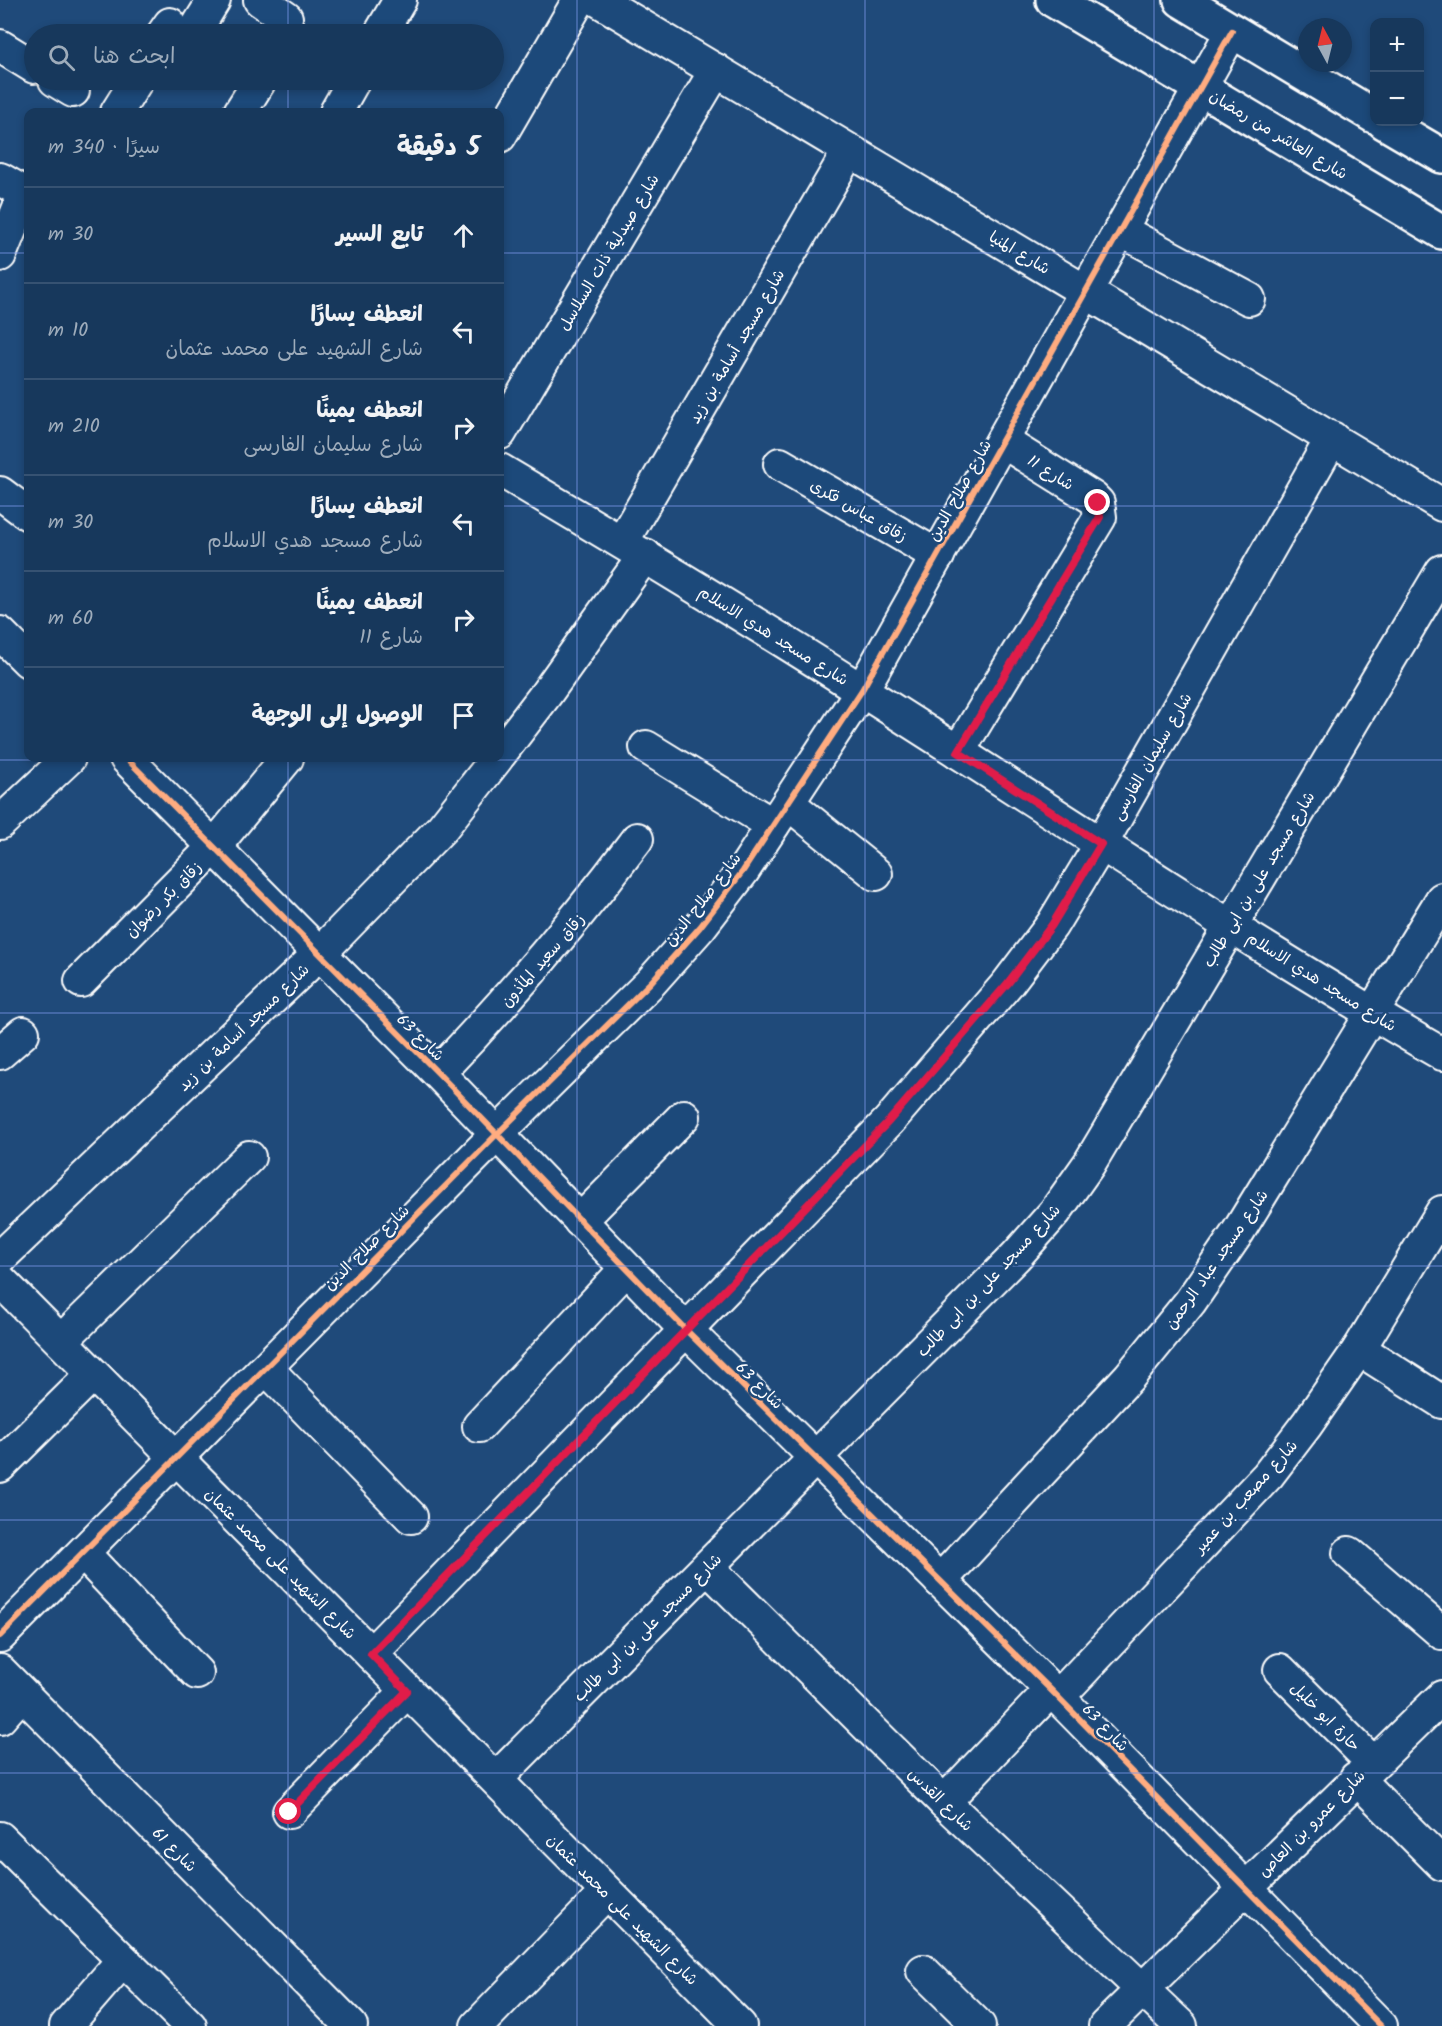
<!DOCTYPE html>
<html lang="ar">
<meta charset="utf-8">
<style>
:root{--surface:#17385c;--page:#203f62;--text:#f1f3f6;--muted:#9eacbb;--line:#365272}
body{margin:0;font-family:Kalam,"Playpen Sans Arabic",sans-serif;background:var(--page);color:var(--text);direction:rtl}
.controls{position:absolute;right:18px;top:18px;display:grid;overflow:hidden;border-radius:12px;box-shadow:0 3px 9px #0003}
.controls button{width:54px;height:54px;display:grid;place-items:center;padding:0;border:0;border-bottom:2px solid var(--line);background:var(--surface);color:var(--text);font:30px sans-serif}
.compass{position:absolute;left:1298px;top:18px;width:54px;height:54px;border-radius:50%;background:var(--surface);box-shadow:0 3px 9px #0003;rotate:353deg}
.stop{position:absolute;width:18px;height:18px;margin:-14px;border:4px solid #e11d48;border-radius:50%;background:#fff}
.stop.end{background:#e11d48;border-color:#fff;box-shadow:0 2px 6px #0008}
.list{margin:0;padding:0;list-style:none}
h2{display:flex;justify-content:space-between;align-items:center;height:78px;margin:0;padding:0 24px;font-size:26px}
h2 small{font-size:20px;font-weight:400;color:var(--muted)}
.list li{display:grid;grid-template-columns:39px 1fr auto;gap:18px;align-items:center;box-sizing:border-box;height:96px;padding:0 24px;border-top:2px solid var(--line)}
.list b{display:block;font-size:22px;white-space:nowrap}
.list p{margin:0;font-size:20px;white-space:nowrap;color:var(--muted)}
.list em{font-size:20px;font-style:normal;color:var(--muted)}
.icon{flex:none;width:33px;height:33px;fill:none;stroke:currentColor;stroke-width:2;stroke-linecap:round;stroke-linejoin:round}
.map{position:relative;flex:none;width:1442px;height:2026px;overflow:hidden;direction:ltr}
.search{position:absolute;background:var(--surface);box-shadow:0 3px 9px #0003;left:24px;top:24px;width:480px;height:66px;display:flex;align-items:center;gap:15px;box-sizing:border-box;padding:0 21px;border-radius:33px;color:var(--muted);font-size:22px}
.panel{position:absolute;background:var(--surface);box-shadow:0 3px 9px #0003;left:24px;top:108px;width:480px;height:654px;border-radius:12px;direction:rtl}
.map>svg:first-child{display:block}
.lines{fill:none;stroke-linecap:round;stroke-linejoin:round}
.street-casing{stroke:#fff;stroke-width:36}
.secondary-casing{stroke:#fff;stroke-width:38}
.street{stroke:#1f4a7a;stroke-width:32}
.secondary{stroke:#1f4a7a;stroke-width:33}
.cycleway-casing{stroke:#1f4a7a;stroke-width:10}
.cycleway{stroke:#ffac80;stroke-width:6}
.route{stroke:#e11d48;stroke-width:8}
.grid{fill:none;stroke:#7795e8;stroke-width:1.5;stroke-opacity:0.55}
.labels{text-anchor:middle;stroke-width:5;stroke-linejoin:round;paint-order:stroke}
.street-label{font-size:16px;fill:#fff;stroke:#1f4a7a}
</style>
<div class="map">
<svg width="1442" height="2026" viewBox="0 0 1442 2026">
<rect width="100%" height="100%" fill="#1f4a7a"/>
<filter id="ink" filterUnits="userSpaceOnUse"><feTurbulence type="fractalNoise" baseFrequency=".0167" numOctaves="2"/><feDisplacementMap in="SourceGraphic" scale="12" xChannelSelector="R" yChannelSelector="G"/><feConvolveMatrix kernelMatrix="1 2 1 2 8 2 1 2 1" color-interpolation-filters="sRGB"/></filter>
<g filter="url(#ink)">
<g class="lines">
<g class="street-casing">
<g id="street">
<path d="M260,0L286,18"/>
<path d="M598,0L1442,505"/>
<path d="M198,26L214,0"/>
<path d="M163,34L170,24"/>
<path d="M380,34L400,0"/>
<path d="M0,46L34,67"/>
<path d="M55,80L73,91"/>
<path d="M117,112L137,80"/>
<path d="M240,112L259,82"/>
<path d="M336,112L354,80"/>
<path d="M500,136L579,0"/>
<path d="M0,179L28,195"/>
<path d="M1120,230L1249,299"/>
<path d="M0,255L25,193"/>
<path d="M500,433L716,70"/>
<path d="M780,464L938,556"/>
<path d="M500,470C621,542 742,614 861,690C1054,812 1244,940 1442,1054"/>
<path d="M0,493L28,514"/>
<path d="M622,542L849,151"/>
<path d="M0,633L28,661"/>
<path d="M646,747L773,825"/>
<path d="M958,752L1100,517L1098,503L1093,498L1002,441"/>
<path d="M500,754L546,694L645,555"/>
<path d="M126,758L438,1073L686,1330L1051,1690L1381,2026"/>
<path d="M788,803L876,874"/>
<path d="M0,823L69,758"/>
<path d="M81,981L214,847L287,758"/>
<path d="M0,1053L23,1033"/>
<path d="M438,1073C509,999 575,922 637,839"/>
<path d="M580,1221L684,1116"/>
<path d="M0,1258L319,954L442,828L497,758"/>
<path d="M0,1280L740,2026"/>
<path d="M61,1341L249,1157"/>
<path d="M1359,1349L1442,1402"/>
<path d="M266,1368L411,1517"/>
<path d="M479,1426L626,1269"/>
<path d="M0,1466L93,1374"/>
<path d="M83,1553L197,1673"/>
<path d="M1349,1553L1442,1633"/>
<path d="M707,1567L944,1802L1181,2026"/>
<path d="M940,1581L1129,1377L1190,1302L1238,1232L1442,899"/>
<path d="M0,1636L495,1136L651,982L700,927L743,871L862,690L1232,31"/>
<path d="M371,1654L889,1121L1008,983L1052,925L1101,844L1332,438"/>
<path d="M1280,1670L1372,1762"/>
<path d="M0,1671L351,2026"/>
<path d="M1058,1697L1268,1475L1307,1424L1359,1349L1442,1212"/>
<path d="M0,1718L21,1694"/>
<path d="M1356,1778L1442,1864"/>
<path d="M496,1779L1016,1256L1055,1212L1089,1164L1442,571"/>
<path d="M944,1802L1051,1690"/>
<path d="M289,1812L407,1691"/>
<path d="M0,1838L190,2026"/>
<path d="M923,1971L979,2026"/>
<path d="M66,2026L123,1960"/>
<path d="M477,2026L606,1893"/>
<path d="M1105,2026L1442,1697"/>
</g>
</g>
<g class="secondary-casing">
<g id="secondary">
<path d="M1053,0L1442,232"/>
<path d="M1181,0L1374,116"/>
<path d="M1384,122L1442,156"/>
</g>
</g>
<use href="#street" class="street"/>
<use href="#secondary" class="secondary"/>
<g class="cycleway-casing">
<g id="cycleway">
<path d="M126,758L438,1073L686,1330L1051,1690L1381,2026"/>
<path d="M0,1636L495,1136L651,982L700,927L743,871L862,690L1232,31"/>
</g>
</g>
<use href="#cycleway" class="cycleway"/>
</g>
</g>
<g class="lines" filter="url(#ink)">
<path class="route" d="M289,1812L407,1691L371,1654L889,1121L1008,983L1052,925L1101,844L958,752L1100,517L1098,503"/>
</g>
<path class="grid" d="M288,0V34M577,0V2026M865,0V2026M1154,0V2026M288,80V112M0,253H28M500,253H1442M0,506H28M500,506H1442M288,758V2026M0,760H1442M0,1013H1442M0,1266H1442M0,1520H1442M0,1773H1442"/>
<g class="labels">
<g class="street-label">
<text transform="translate(1279 134) rotate(31)" y="6">شارع العاشر من رمضان</text>
<text transform="translate(608 252) rotate(-59)" y="6">شارع صيدلية ذات السلاسل</text>
<text transform="translate(1020 252) rotate(31)" y="6">شارع المنيا</text>
<text transform="translate(736 346) rotate(-60)" y="6">شارع مسجد أسامة بن زيد</text>
<text transform="translate(1051 472) rotate(32)" y="6">شارع 11</text>
<text transform="translate(959 490) rotate(-61)" y="6">شارع صلاح الدين</text>
<text transform="translate(859 510) rotate(30)" y="6">زقاق عباس فكرى</text>
<text transform="translate(774 635) rotate(32)" y="6">شارع مسجد هدي الاسلام</text>
<text transform="translate(1151 756) rotate(-60)" y="6">شارع سليمان الفارسى</text>
<text transform="translate(1258 879) rotate(-59)" y="6">شارع مسجد على بن ابى طالب</text>
<text transform="translate(163 899) rotate(-45)" y="6">زقاق بكر رضوان</text>
<text transform="translate(702 899) rotate(-52)" y="6">شارع صلاح الدين</text>
<text transform="translate(542 960) rotate(-49)" y="6">زقاق سعيد المأذون</text>
<text transform="translate(1322 981) rotate(32)" y="6">شارع مسجد هدي الاسلام</text>
<text transform="translate(243 1027) rotate(-44)" y="6">شارع مسجد أسامة بن زيد</text>
<text transform="translate(421 1037) rotate(45)" y="6">شارع 63</text>
<text transform="translate(366 1247) rotate(-45)" y="6">شارع صلاح الدين</text>
<text transform="translate(1216 1259) rotate(-55)" y="6">شارع مسجد عباد الرحمن</text>
<text transform="translate(988 1280) rotate(-47)" y="6">شارع مسجد على بن ابى طالب</text>
<text transform="translate(760 1385) rotate(45)" y="6">شارع 63</text>
<text transform="translate(1245 1496) rotate(-48)" y="6">شارع مصعب بن عمير</text>
<text transform="translate(281 1563) rotate(45)" y="6">شارع الشهيد على محمد عثمان</text>
<text transform="translate(647 1627) rotate(-45)" y="6">شارع مسجد على بن ابى طالب</text>
<text transform="translate(1326 1716) rotate(45)" y="6">حارة ابو خليل</text>
<text transform="translate(1106 1727) rotate(46)" y="6">شارع 63</text>
<text transform="translate(941 1799) rotate(44)" y="6">شارع القدس</text>
<text transform="translate(1311 1823) rotate(-45)" y="6">شارع عمرو بن العاص</text>
<text transform="translate(175 1849) rotate(45)" y="6">شارع 61</text>
<text transform="translate(623 1909) rotate(45)" y="6">شارع الشهيد على محمد عثمان</text>
</g>
</g>
</svg>
<div class="controls">
<button>+</button>
<button>−</button>
</div>
<svg class="compass" viewBox="-18 -18 36 36"><path d="M0-13l5 13h-10z" fill="#e53935"/><path d="M0 13l5-13h-10z" fill="#9eacbb"/></svg>
<div class="stop" style="left:289px;top:1812px"></div>
<div class="stop end" style="left:1098px;top:503px"></div>
<div class="search"><svg class="icon" aria-label="search" viewBox="0 0 24 24"><circle cx="10" cy="10" r="6"/><path d="M15 15l6 6"/></svg>ابحث هنا</div>
<section class="panel">
<h2>5 دقيقة<small>سيرًا · 340 m</small></h2>
<ul class="list">
<li><svg class="icon" aria-label="ahead" viewBox="0 0 24 24"><path d="M12 20V5M6 11l6-6 6 6"/></svg><div><b>تابع السير</b></div><em>30 m</em></li>
<li><svg class="icon" aria-label="left" viewBox="0 0 24 24"><path d="M17 20v-9H6M10 6l-5 5 5 5"/></svg><div><b>انعطف يسارًا</b><p>شارع الشهيد على محمد عثمان</p></div><em>10 m</em></li>
<li><svg class="icon" aria-label="right" viewBox="0 0 24 24"><path d="M7 20v-9h11M14 6l5 5-5 5"/></svg><div><b>انعطف يمينًا</b><p>شارع سليمان الفارسى</p></div><em>210 m</em></li>
<li><svg class="icon" aria-label="left" viewBox="0 0 24 24"><path d="M17 20v-9H6M10 6l-5 5 5 5"/></svg><div><b>انعطف يسارًا</b><p>شارع مسجد هدي الاسلام</p></div><em>30 m</em></li>
<li><svg class="icon" aria-label="right" viewBox="0 0 24 24"><path d="M7 20v-9h11M14 6l5 5-5 5"/></svg><div><b>انعطف يمينًا</b><p>شارع 11</p></div><em>60 m</em></li>
<li><svg class="icon" aria-label="arrive" viewBox="0 0 24 24"><path d="M6 21V4h12l-3 4 3 4H6"/></svg><div><b>الوصول إلى الوجهة</b></div></li>
</ul>
</section>
</div>
